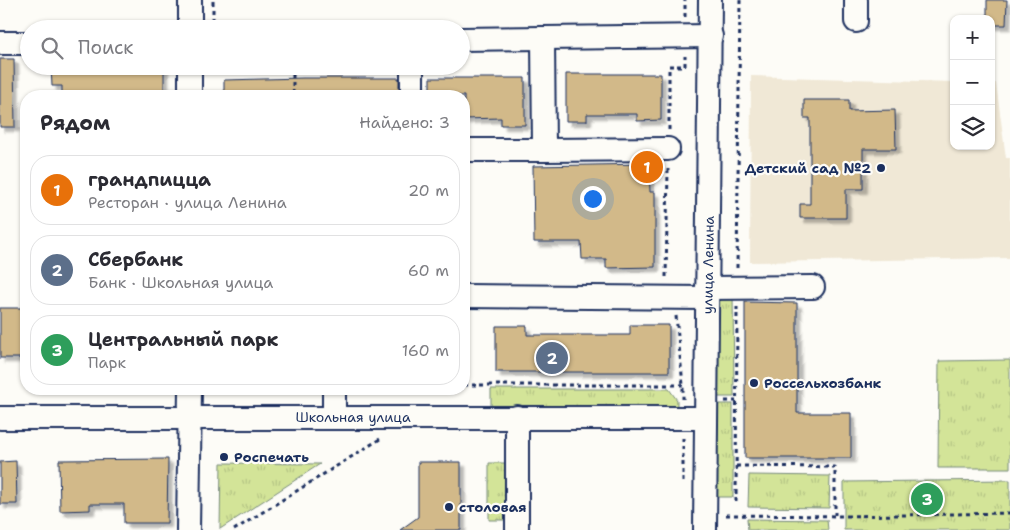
<!DOCTYPE html>
<html lang="ru">
<meta charset="utf-8">
<style>
:root{--surface:#fff;--page:#f7f7f7;--text:#2b2b33;--muted:#7c7c81;--line:#e1e1e2;--accent:#0b8043}
body{margin:0;font-family:"Shantell Sans",sans-serif;background:var(--page);color:var(--text)}
.controls{position:absolute;right:15px;top:15px;display:grid;overflow:hidden;border-radius:10px;box-shadow:0 1px 4px #0004}
.controls button{width:45px;height:45px;display:grid;place-items:center;padding:0;border:0;border-bottom:1px solid var(--line);background:var(--surface);color:var(--text);font:25px sans-serif}
.you{position:absolute;left:592px;top:198px;width:18px;height:18px;margin:-12px;border:4px solid #fff;border-radius:50%;background:#1a73e8;box-shadow:0 0 0 8px #1a73e833}
.badge{display:grid;place-items:center;width:32px;height:32px;border-radius:50%;background:var(--accent);color:#fff;font-size:16px;font-weight:700}
.pin{position:absolute;translate:-50% -50%;border:2px solid #fff;box-shadow:0 1px 5px #0006}
.list{margin:0;padding:0;list-style:none}
h2{display:flex;justify-content:space-between;align-items:center;height:65px;margin:0;padding:0 20px;font-size:21px}
h2 small{font-size:16px;font-weight:400;color:var(--muted)}
.list li{display:grid;grid-template-columns:32px 1fr auto;gap:15px;align-items:center;box-sizing:border-box;height:70px;margin:0 10px 10px;padding:0 10px;border:1px solid var(--line);border-radius:20px}
.list b{display:block;font-size:19px;white-space:nowrap}
.list p{margin:0;font-size:16px;white-space:nowrap;color:var(--muted)}
.list em{font-size:16px;font-style:normal;color:var(--muted)}
.icon{flex:none;width:28px;height:28px;fill:none;stroke:currentColor;stroke-width:2;stroke-linecap:round;stroke-linejoin:round}
.map{position:relative;flex:none;width:1010px;height:530px;overflow:hidden}
.search{position:absolute;background:var(--surface);box-shadow:0 1px 4px #0004;left:20px;top:20px;width:450px;height:55px;display:flex;align-items:center;gap:12px;box-sizing:border-box;padding:0 18px;border-radius:28px;color:var(--muted);font-size:19px}
.panel{position:absolute;background:var(--surface);box-shadow:0 1px 4px #0004;left:20px;top:90px;width:450px;height:305px;border-radius:20px}
.map>svg:first-child{display:block}
.built{fill:#f0e8d6}
.grass{fill:url(#grass-tufts);stroke:#778a7b}
.building{fill:#d2b989;stroke:#1b2f5e;filter:url(#shadow)}
.lines{fill:none;stroke-linecap:round;stroke-linejoin:round}
.minor-casing{stroke:#1b2f5e;stroke-width:26}
.path{stroke:#1b2f5e;stroke-width:3;stroke-dasharray:4 4;stroke-linecap:butt}
.minor{stroke:#fdfcf7;stroke-width:22}
.poi-dot{fill:#1b2f5e;stroke:#fdfcf7;stroke-width:2}
.labels{text-anchor:middle;stroke-width:4.5;stroke-linejoin:round;paint-order:stroke}
.poi-label{font-size:14px;font-weight:bold;fill:#1b2f5e;stroke:#fdfcf7;text-anchor:start}
.street-label{font-size:14px;fill:#1b2f5e;stroke:#fdfcf7}
</style>
<div class="map">
<svg width="1010" height="530" viewBox="0 0 1010 530">
<defs>
<pattern id="grass-tufts" width="24" height="20" patternUnits="userSpaceOnUse" patternTransform="scale(1.25)"><rect width="24" height="20" fill="#d3e498"/><path d="M3 7l-1-3M5 7V3M7 7l1-3M15 17l-1-3M17 17v-4M19 17l1-3" fill="none" stroke="#b5c485"/></pattern>
<filter id="shadow"><feDropShadow dx="4.5" dy="4.5" stdDeviation="1" flood-color="#0004"/></filter>
</defs>
<rect width="100%" height="100%" fill="#fdfcf7"/>
<filter id="ink" filterUnits="userSpaceOnUse"><feTurbulence type="fractalNoise" baseFrequency=".02" numOctaves="2"/><feDisplacementMap in="SourceGraphic" scale="10" xChannelSelector="R" yChannelSelector="G"/><feConvolveMatrix kernelMatrix="1 2 1 2 8 2 1 2 1" color-interpolation-filters="sRGB"/></filter>
<g filter="url(#ink)">
<path class="built" d="M751,76L954,82V146H991V83H996L1006,158H1010V258L750,262Z"/>
<g class="grass">
<path d="M713,292H733L734,397H711Z"/>
<path d="M1010,360V468H938L939,361Z"/>
<path d="M491,389H669L677,400V413H491Z"/>
<rect x="711" y="404" width="22" height="93"/>
<path d="M221,463L320,464L220,529Z"/>
<path d="M489,463H505L506,520H489Z"/>
<path d="M749,475L830,476L829,508L748,507Z"/>
<path d="M1010,480V530H844V482Z"/>
<path d="M747,519L827,520L828,530H748Z"/>
</g>
<g class="building">
<path d="M987,0H1007L1006,25H991V19H987Z"/>
<path d="M0,59H14L15,127H0Z"/>
<path d="M164,66V96H62V86H52L51,67Z"/>
<path d="M566,74H661V120L637,121V114H587V121H566Z"/>
<path d="M303,78H399V96H224V80Z"/>
<path d="M430,78H525V125H501V118L464,119V96H430Z"/>
<path d="M804,100H849V111L895,110L896,149H863V189H846V218H800V204H810V118H804Z"/>
<path d="M649,164L650,192H655V267L606,268V259H582L581,242H534L533,166Z"/>
<path d="M745,302L797,303V413H851V458H745Z"/>
<rect x="0" y="308" width="26" height="50"/>
<path d="M630,325H669V372H496V326H527V335H630Z"/>
<path d="M168,459L167,523H124V504H90V510L60,511L59,460Z"/>
<path d="M16,461L17,504H0V462Z"/>
<path d="M418,462H461V530H400L418,517Z"/>
</g>
<g class="lines">
<g class="minor-casing">
<g id="minor">
<path d="M856,0V21"/>
<path d="M190,29V0"/>
<path d="M543,38L544,150L668,149"/>
<path d="M461,39L711,36"/>
<path d="M0,43H29"/>
<path d="M412,66V96"/>
<path d="M190,96V66"/>
<path d="M464,150H544"/>
<path d="M707,288L813,287"/>
<path d="M464,296L707,298"/>
<path d="M334,389V417"/>
<path d="M0,418H706"/>
<path d="M188,530L190,389"/>
<path d="M517,530V417"/>
<path d="M705,530L710,0"/>
</g>
</g>
<g class="path">
<path d="M685,17V0"/>
<path d="M213,29V0"/>
<path d="M293,66V96"/>
<path d="M669,130V66H685V56"/>
<path d="M737,268L740,0"/>
<path d="M666,277L668,169"/>
<path d="M676,316L683,385V399"/>
<path d="M464,385H683"/>
<path d="M725,401H736"/>
<path d="M683,438V482"/>
<path d="M736,466L835,467V515"/>
<path d="M736,502L737,307"/>
<path d="M726,515L845,516L1010,513"/>
<path d="M234,530L380,439"/>
</g>
<use href="#minor" class="minor"/>
</g>
</g>
<g class="poi-dot">
<circle cx="881" cy="168" r="5"/>
<circle cx="754" cy="383" r="5"/>
<circle cx="224" cy="457" r="5"/>
<circle cx="449" cy="507" r="5"/>
</g>
<g class="labels">
<g class="poi-label">
<text x="871" y="173" text-anchor="end">Детский сад №2</text>
<text x="764" y="388">Россельхозбанк</text>
<text x="234" y="462">Роспечать</text>
<text x="459" y="512">столовая</text>
</g>
<g class="street-label">
<text transform="translate(708 265) rotate(-89)" y="5">улица Ленина</text>
<text x="353" y="422">Школьная улица</text>
</g>
</g>
</svg>
<div class="controls">
<button>+</button>
<button>−</button>
<button><svg class="icon" aria-label="layers" viewBox="0 0 24 24"><path d="M12 4l9 5-9 5-9-5zM3 14l9 5 9-5"/></svg></button>
</div>
<div class="you"></div>
<div class="pin badge" style="left:647px;top:167px;background:#e8710a">1</div>
<div class="pin badge" style="left:552px;top:358px;background:#5c6f8a">2</div>
<div class="pin badge" style="left:927px;top:499px;background:#2e9e5b">3</div>
<div class="search"><svg class="icon" aria-label="search" viewBox="0 0 24 24"><circle cx="10" cy="10" r="6"/><path d="M15 15l6 6"/></svg>Поиск</div>
<section class="panel">
<h2>Рядом<small>Найдено: 3</small></h2>
<ul class="list">
<li><span class="badge" style="background:#e8710a">1</span><div><b>грандпицца</b><p>Ресторан · улица Ленина</p></div><em>20 m</em></li>
<li><span class="badge" style="background:#5c6f8a">2</span><div><b>Сбербанк</b><p>Банк · Школьная улица</p></div><em>60 m</em></li>
<li><span class="badge" style="background:#2e9e5b">3</span><div><b>Центральный парк</b><p>Парк</p></div><em>160 m</em></li>
</ul>
</section>
</div>
